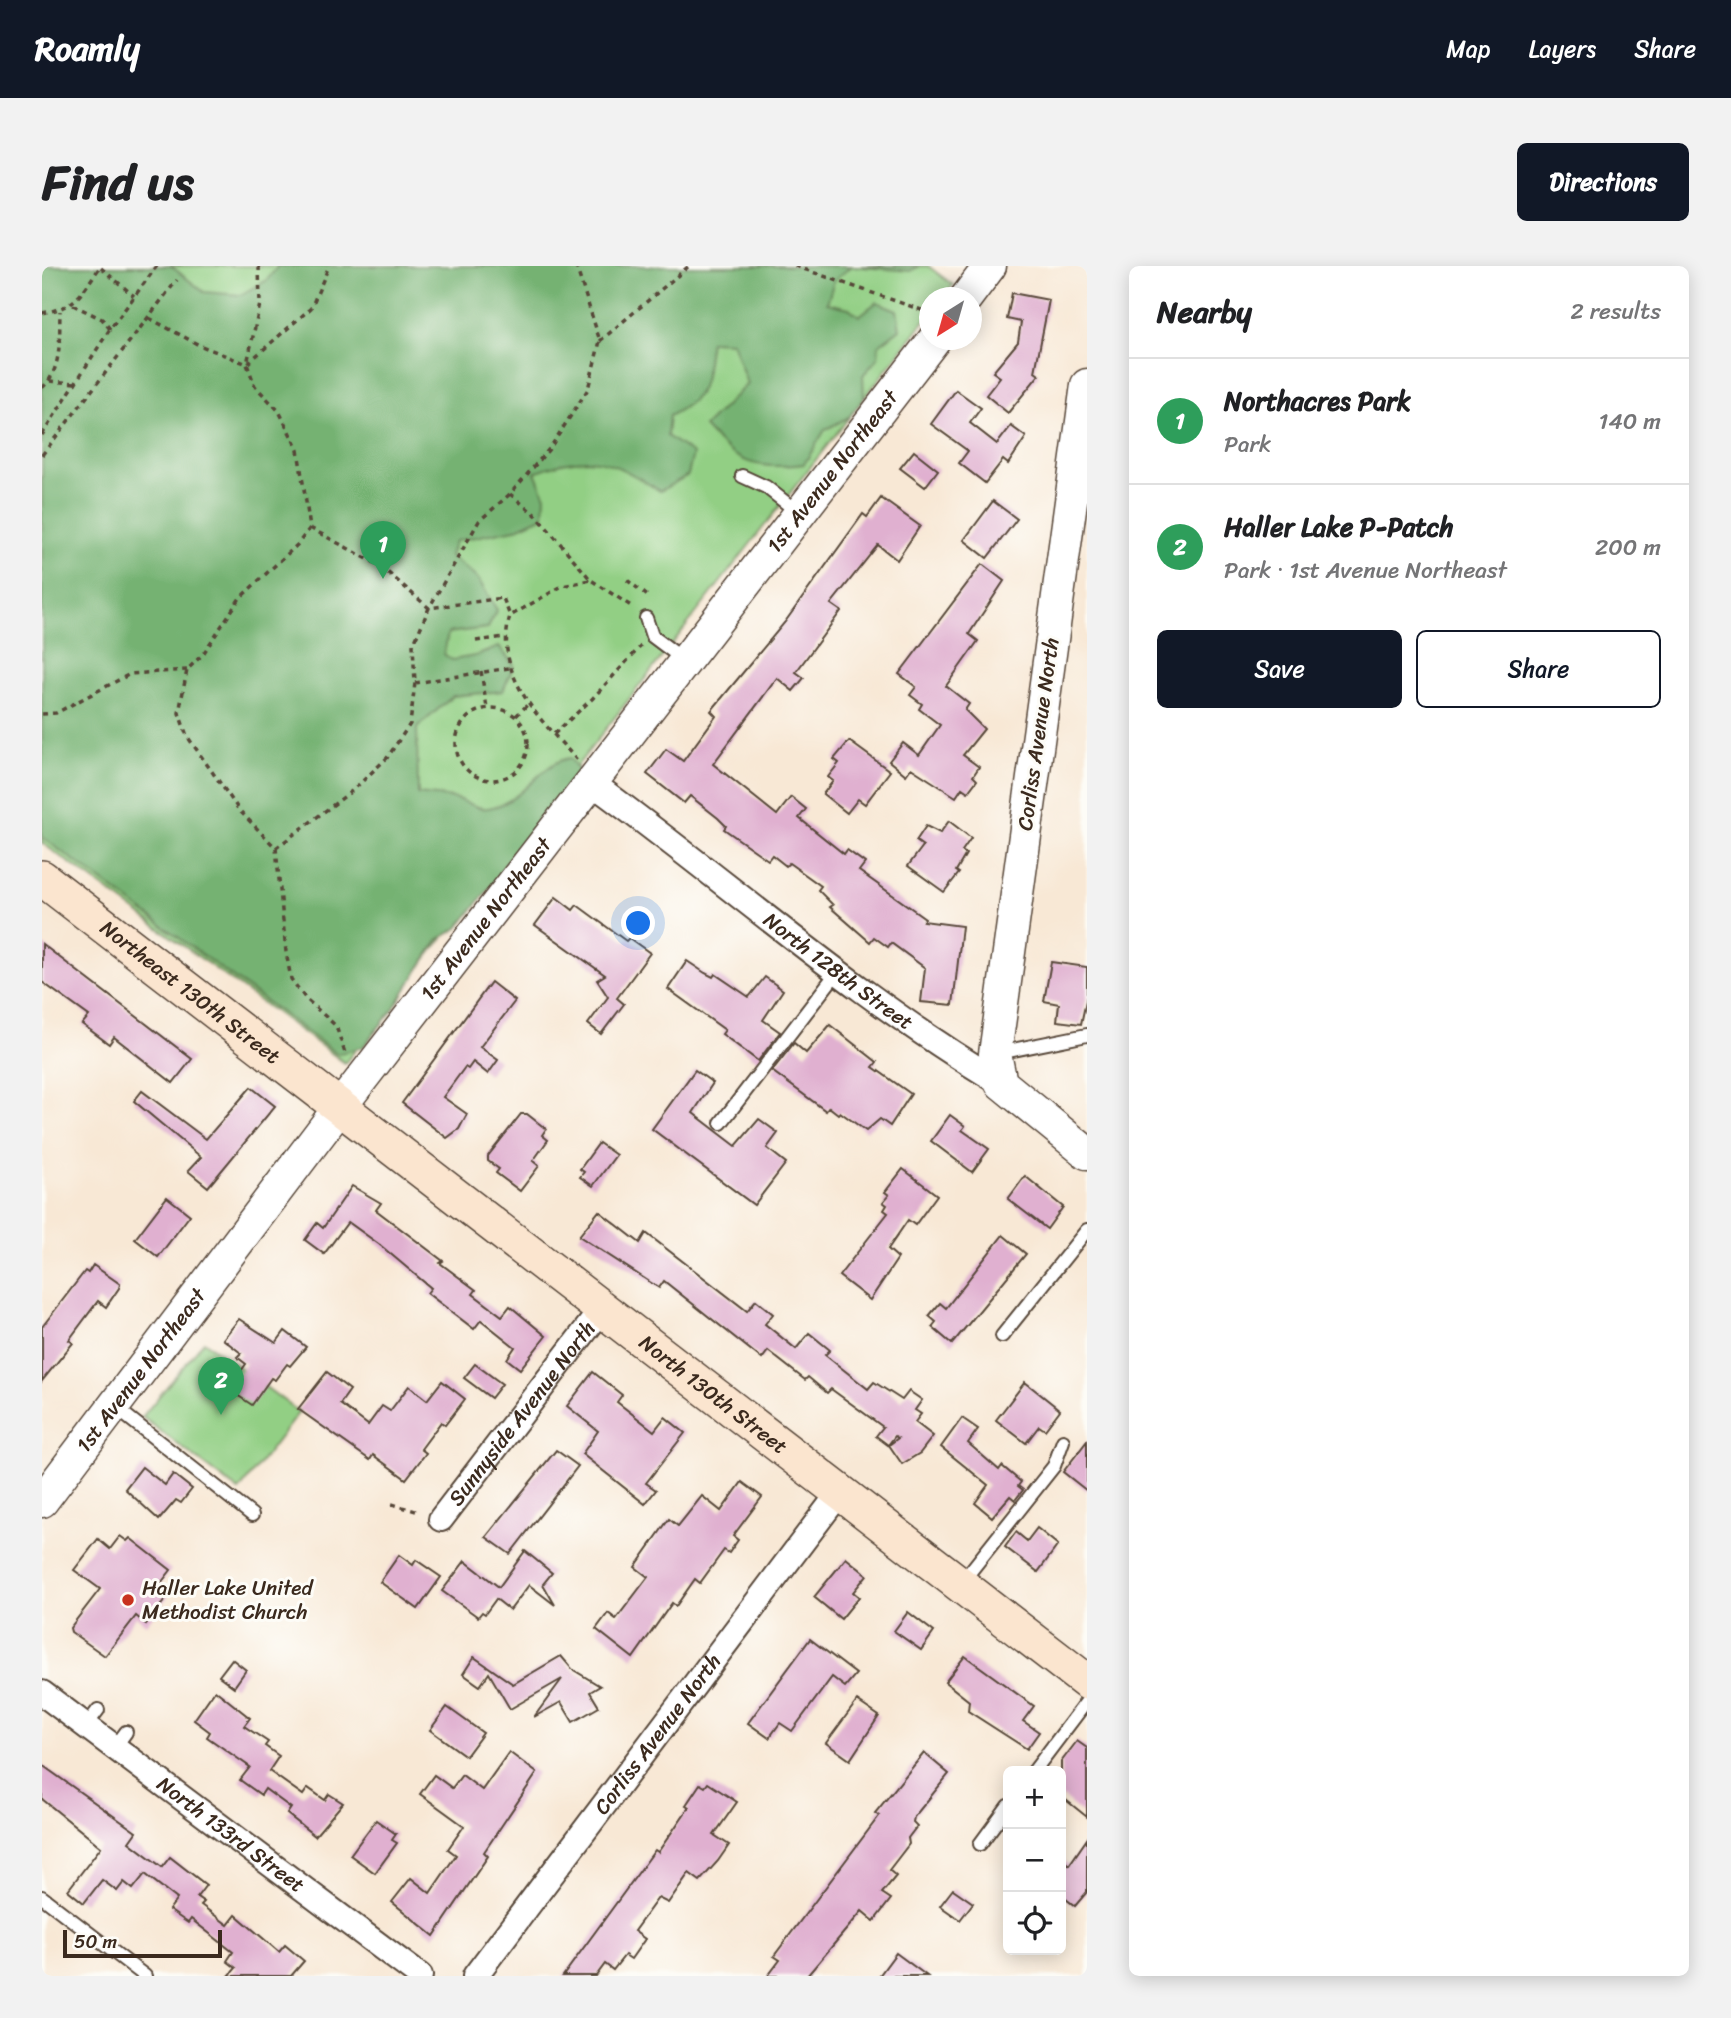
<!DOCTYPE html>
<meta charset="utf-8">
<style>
:root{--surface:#fff;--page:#f2f2f2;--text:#202124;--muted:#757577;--line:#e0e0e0;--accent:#111827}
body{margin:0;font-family:Sriracha,sans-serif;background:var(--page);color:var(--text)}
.controls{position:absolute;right:21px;bottom:21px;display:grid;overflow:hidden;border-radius:10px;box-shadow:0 4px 18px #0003}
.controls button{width:63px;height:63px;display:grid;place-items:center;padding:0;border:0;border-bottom:2px solid var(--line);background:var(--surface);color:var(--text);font:35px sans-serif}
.compass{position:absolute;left:877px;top:21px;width:63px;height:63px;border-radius:50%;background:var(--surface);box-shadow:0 4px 18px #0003;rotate:217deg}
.scale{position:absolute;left:21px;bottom:18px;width:159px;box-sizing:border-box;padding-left:7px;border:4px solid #3b2a1e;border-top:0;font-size:19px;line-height:24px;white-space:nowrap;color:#3b2a1e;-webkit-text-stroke:5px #fdfcf7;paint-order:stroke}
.you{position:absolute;left:597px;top:658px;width:24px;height:24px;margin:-18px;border:5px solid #fff;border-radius:50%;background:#1a73e8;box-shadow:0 0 0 10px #1a73e833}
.badge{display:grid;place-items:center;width:46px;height:46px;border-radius:50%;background:var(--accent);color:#fff;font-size:23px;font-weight:700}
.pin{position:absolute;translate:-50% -58px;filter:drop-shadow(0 2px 4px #0008)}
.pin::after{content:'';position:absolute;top:37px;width:24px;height:21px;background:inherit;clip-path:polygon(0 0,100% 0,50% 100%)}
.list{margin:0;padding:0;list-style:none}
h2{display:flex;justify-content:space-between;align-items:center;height:91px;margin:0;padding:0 28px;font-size:30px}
h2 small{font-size:23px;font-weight:400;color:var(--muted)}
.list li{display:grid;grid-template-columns:46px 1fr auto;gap:21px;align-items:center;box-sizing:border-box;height:126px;padding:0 28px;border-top:2px solid var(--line)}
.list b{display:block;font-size:26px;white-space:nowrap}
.list p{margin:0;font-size:23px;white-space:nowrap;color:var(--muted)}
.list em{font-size:23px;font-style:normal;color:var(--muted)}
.actions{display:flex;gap:14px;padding:21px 28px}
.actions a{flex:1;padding:16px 0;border:2px solid var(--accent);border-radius:10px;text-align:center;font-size:24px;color:var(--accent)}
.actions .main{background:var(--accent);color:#fff}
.icon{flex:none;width:38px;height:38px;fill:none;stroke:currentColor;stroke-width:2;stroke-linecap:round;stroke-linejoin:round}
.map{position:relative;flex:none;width:1045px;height:1710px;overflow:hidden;border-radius:10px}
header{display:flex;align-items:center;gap:42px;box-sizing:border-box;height:98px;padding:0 35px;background:var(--accent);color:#fff}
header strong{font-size:33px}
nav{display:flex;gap:38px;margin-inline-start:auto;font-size:24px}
.intro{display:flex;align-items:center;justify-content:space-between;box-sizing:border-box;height:168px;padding:0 42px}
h1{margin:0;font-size:49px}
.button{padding:18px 32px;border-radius:10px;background:var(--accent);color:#fff;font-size:24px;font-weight:700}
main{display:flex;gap:42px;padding:0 42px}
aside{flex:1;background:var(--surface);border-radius:10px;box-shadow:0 4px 18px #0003}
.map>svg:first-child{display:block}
.green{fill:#92cf84;stroke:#667c51;stroke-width:2}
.forest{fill:#75b272;stroke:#586e48;stroke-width:2}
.building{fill:#e0b0d0}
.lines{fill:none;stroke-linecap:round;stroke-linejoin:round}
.service-casing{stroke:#574639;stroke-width:16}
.minor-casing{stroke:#574639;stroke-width:28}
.tertiary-casing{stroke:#574639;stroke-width:35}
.secondary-casing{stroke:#574639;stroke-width:38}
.path{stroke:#574639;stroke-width:3.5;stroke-dasharray:5 5;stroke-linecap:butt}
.service{stroke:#fff;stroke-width:12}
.minor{stroke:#fff;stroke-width:24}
.tertiary{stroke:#fff;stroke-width:32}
.secondary{stroke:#fbe5cf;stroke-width:35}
.poi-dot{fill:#c8321e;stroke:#fdfcf7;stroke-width:2.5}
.labels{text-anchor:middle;stroke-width:6;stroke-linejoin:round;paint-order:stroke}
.street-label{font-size:21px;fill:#3b2a1e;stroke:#fdfcf7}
.poi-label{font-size:21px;fill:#3b2a1e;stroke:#fdfcf7;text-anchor:start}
</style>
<header>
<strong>Roamly</strong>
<nav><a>Map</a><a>Layers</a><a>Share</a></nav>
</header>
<div class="intro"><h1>Find us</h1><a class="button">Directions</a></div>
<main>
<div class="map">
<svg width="1045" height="1710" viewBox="0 0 1045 1710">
<rect width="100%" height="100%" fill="#fdfcf7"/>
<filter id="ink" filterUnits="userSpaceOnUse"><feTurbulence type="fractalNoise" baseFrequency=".0143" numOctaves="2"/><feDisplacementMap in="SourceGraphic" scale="14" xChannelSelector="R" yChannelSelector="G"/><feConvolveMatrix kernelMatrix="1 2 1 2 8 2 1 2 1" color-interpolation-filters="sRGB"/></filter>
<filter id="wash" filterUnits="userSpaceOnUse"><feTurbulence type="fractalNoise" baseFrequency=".00686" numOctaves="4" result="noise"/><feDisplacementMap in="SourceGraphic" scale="28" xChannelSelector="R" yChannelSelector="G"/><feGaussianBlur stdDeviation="1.57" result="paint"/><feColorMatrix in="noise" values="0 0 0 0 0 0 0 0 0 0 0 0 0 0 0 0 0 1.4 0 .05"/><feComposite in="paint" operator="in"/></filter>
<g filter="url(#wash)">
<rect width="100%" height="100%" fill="#f8e8d5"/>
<g class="green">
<path d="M0,0H886L911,19L902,31L888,32L887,49L303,797L0,577Z"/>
<path d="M162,1075L257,1146L197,1225L100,1151Z"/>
</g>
<path class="forest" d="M0,0H129L162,26L198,29L225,14L236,0H878L868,5L809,0L792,15L785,37L807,42L817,50L835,36L855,44L858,63L837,79L836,92L821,109L822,132L807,151L783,164L762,198C712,204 696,198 662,161L705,118L690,76L668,75C661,116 668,129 627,150L625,170L651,188L646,209L618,225C568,194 551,184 493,206L503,230L502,250L473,263L413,275L408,290L436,313L455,344L446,362L406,367L402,388L410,394L433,390L457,381L472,399L461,425L411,430L375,462L376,528C389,530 402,530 415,533C424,536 436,544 446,542C481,538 498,496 528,492L538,506L526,518L497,564L464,596L455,613L416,662L396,674L350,745L321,781L295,788L0,571Z"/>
<g id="blocks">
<g class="building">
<path d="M970,27L1007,34L993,106L997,109L966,147L944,129L958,111L951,106L976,76L979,56L965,53Z"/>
<path d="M914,124L939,142L928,157L955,178L969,160L984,171L966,198L961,194L943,217L917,197L926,185L889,158Z"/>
<path d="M872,185L896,204L883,221L858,202Z"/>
<path d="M839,232L878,260L855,294L836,279L789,338L799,345L754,406L762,412L751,425L735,412L671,498L735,549L749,531L764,543L757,552L802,588L805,584L823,597L817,605L883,652L881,655L920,660L911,739L879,736L883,702L849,677L846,681L832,671L828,676L788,641L791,639L776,624L779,620L747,597L744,600L730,589L726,594L682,563L684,560L676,552L648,530L642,537L605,508L624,483L641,495L674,450L669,445L743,356L821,248L825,251Z"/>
<path d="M951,235L975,253L945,292L922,274Z"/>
<path d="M940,298L962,315L927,368L936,375L904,420L927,438L923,444L942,463L921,489L937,501L931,510L935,514L926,526L920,522L914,531L869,502L864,509L847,495L861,477L877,489L898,459L877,443L880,438L868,429L874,421L857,408Z"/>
<path d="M807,475L848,505L823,538L816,533L805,547L781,528L791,515L786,511L797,497L792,493Z"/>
<path d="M907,555L929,572L920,585L924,588L914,605L917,607L902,626L866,600L881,580L874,575L884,560L898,567Z"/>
<path d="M514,631L531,644L535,639L584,675L587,672L608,687L575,732L582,738L559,768L546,758L566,731L555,714L563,709L493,659Z"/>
<path d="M0,678L150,793L131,817L72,771L67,778L40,758L47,750L0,716Z"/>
<path d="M645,695L663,707L671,711L673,708L707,731L723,711L741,724L721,754L738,766L716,795L680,768L683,764L626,723Z"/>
<path d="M1009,696L1045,701V730L1039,758L1015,755L1017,738L1002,735Z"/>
<path d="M449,716L473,735L438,781L456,794L446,808L431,796L426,803L423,801L401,831L425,848L417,863L405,872L360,837Z"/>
<path d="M788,759L835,796L831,801L869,828L848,860L838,853L824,865L798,846L796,848L787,841L784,845L730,805L752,777L764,787Z"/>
<path d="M653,804L671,817L651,847L694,880L717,853L736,867L725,882L744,897L712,939L610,863Z"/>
<path d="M209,821L233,840L166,921L146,905L159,891L92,835L100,825L164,873Z"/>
<path d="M479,848H485L504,863L500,869L506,874L491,895L497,900L478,925L454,907L457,903L446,895V890Z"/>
<path d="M908,849L923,860L920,864L947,883L930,906L889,875Z"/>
<path d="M557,877L574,889L551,920L538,911L542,906L538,903Z"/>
<path d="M861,903L895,929L873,959L866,954L846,983L856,992L828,1034L797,1010L846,947L842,944L845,939L841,936L847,929L843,926Z"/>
<path d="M983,910L1021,941L1005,963L966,933Z"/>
<path d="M310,920L339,937L334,944L401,995L398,997L434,1024L431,1028L460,1050L468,1040L504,1070L478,1103L465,1093L473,1081L439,1054L432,1063L385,1027L389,1022L338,979L306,956L282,988L263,974L275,957L281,962Z"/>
<path d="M125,931L148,949L116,991L93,973Z"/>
<path d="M557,945L598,977L604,967L705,1045L714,1034L731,1048L723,1058L754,1083L767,1067L788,1084L783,1089L826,1123L832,1116L860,1134L867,1125L880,1134L873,1144L879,1148L873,1156L891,1170L878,1187L860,1198L847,1179L856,1172L853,1170L846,1179L834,1170L841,1161L789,1123L785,1127L766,1111L763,1114L726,1085L720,1093L622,1015L617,1022L537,970Z"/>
<path d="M961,969L984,988L910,1078L890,1061L894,1056L887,1050L898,1037L904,1042Z"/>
<path d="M51,999L78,1018L77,1022L64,1041L56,1035L27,1074L31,1077L0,1115V1061L43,1005L46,1007Z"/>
<path d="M197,1053L234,1077L243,1065L264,1081L248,1100L245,1098L233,1114L229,1112L210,1139L192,1127L195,1123L189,1119L204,1098L195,1091L199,1087L181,1073Z"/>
<path d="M433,1098L460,1118L449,1132L422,1112Z"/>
<path d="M285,1106L308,1124L298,1138L326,1159L340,1140L348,1145L367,1120L385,1134L400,1115L423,1133L403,1159L399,1156L379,1183L384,1187L364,1213L331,1189L328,1194L256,1143Z"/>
<path d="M551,1106L580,1129L575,1136L612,1165L623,1151L643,1167L604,1217L614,1224L603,1238L540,1188L556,1165L525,1140Z"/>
<path d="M983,1116L1018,1144L1003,1164L997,1160L984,1177L954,1154Z"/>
<path d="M920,1152L936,1163L926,1177L957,1204L960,1200L979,1216L976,1220L981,1224L973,1234L968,1230L950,1251L933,1237L946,1219L899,1181Z"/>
<path d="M1045,1175V1225L1021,1206Z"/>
<path d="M514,1184L536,1200L468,1288L444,1271Z"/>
<path d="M100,1201L123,1219L131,1208L150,1223L139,1237L134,1234L117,1254L83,1223Z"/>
<path d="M700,1216L720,1231L691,1270L696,1274L687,1287L682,1284L658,1317L653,1313L634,1340L630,1337L591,1392L554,1363L566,1347L574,1353L606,1311L593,1301L627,1253L636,1260L660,1230L679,1245Z"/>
<path d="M995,1262L1016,1279L996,1306L963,1281L974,1266L985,1275Z"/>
<path d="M78,1270L85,1275L88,1272L129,1304L116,1321L127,1329L104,1358L94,1350L63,1390L29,1366L28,1362L58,1323L32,1304L56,1273L68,1283Z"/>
<path d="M483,1285L510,1307L501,1318L513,1339L487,1319L468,1344L454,1333L443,1348L440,1346L436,1351L400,1325L423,1295L457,1321Z"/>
<path d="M357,1289L371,1299L374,1294L399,1311L376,1343L338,1316Z"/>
<path d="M804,1292L825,1309L811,1326L817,1331L799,1353L772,1331Z"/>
<path d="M866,1346L892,1366L879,1384L852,1365Z"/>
<path d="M768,1373L814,1408L803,1421L790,1411L750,1465L738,1457L727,1472L706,1457Z"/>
<path d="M519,1390L530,1403L558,1420L548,1426L557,1441L531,1456L519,1436L492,1451L520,1413L468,1443L447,1407L438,1420L421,1408L432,1391L471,1418Z"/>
<path d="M923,1390L992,1440L981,1455L997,1466L985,1483L926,1445L927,1435L903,1416Z"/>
<path d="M190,1393L204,1404L192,1421L177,1410Z"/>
<path d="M173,1424L208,1452L202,1460L226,1476L223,1480L237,1490L227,1505L261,1529L266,1522L283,1534L287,1528L301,1537L273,1570L245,1548L249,1542L223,1523L219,1529L198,1514L208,1501L165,1471L168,1466L152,1454Z"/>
<path d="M815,1435L837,1450L808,1494L784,1477Z"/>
<path d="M405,1441L441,1467L424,1490L388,1464Z"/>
<path d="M1035,1475L1045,1482V1551L1019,1530V1496Z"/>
<path d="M467,1486L495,1507L442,1586L446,1590L392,1670L350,1636L369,1612L388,1627L414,1589L406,1583L422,1560L378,1528L392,1509L410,1522L420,1509L440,1524Z"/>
<path d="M882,1487L907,1508L872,1551L871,1556L875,1560L866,1572L867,1578L847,1604L854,1610L840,1627L849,1633L832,1655L820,1645L765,1710H726L738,1694L732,1690L837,1550L833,1547Z"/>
<path d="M0,1499L94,1566L87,1576L120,1601L128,1591L164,1619L155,1631L162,1636L159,1639L186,1659L194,1649L237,1686L243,1679L262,1695L249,1710H187L194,1702L185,1695L191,1686L149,1653L146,1657L127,1644L135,1633L103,1608L91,1623L82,1616L75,1625L60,1614L42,1637L26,1624L59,1581L0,1533Z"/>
<path d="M666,1517L695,1536L672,1569L687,1579L676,1595L658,1615L647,1607L626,1637L616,1632L592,1665L603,1673L589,1693L583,1689L571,1704L563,1698L554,1710H521L613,1584L616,1586L647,1541L644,1539L658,1518L663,1521Z"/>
<path d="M334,1554L354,1568L350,1574L355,1577L333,1607L308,1589Z"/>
<path d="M1045,1573V1626L1033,1640L1019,1629V1592L1027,1599Z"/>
<path d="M911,1623L931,1637L918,1654L898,1640Z"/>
<path d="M854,1687L885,1710H837Z"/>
</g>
</g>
</g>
<g filter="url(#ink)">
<use href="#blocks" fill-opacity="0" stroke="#574639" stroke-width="2"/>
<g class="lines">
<g class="service-casing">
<g id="service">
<path d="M700,210L724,221L758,248"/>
<path d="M604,352L610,370L642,394"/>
<path d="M956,787L1045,769"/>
<path d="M679,857L796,705"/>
<path d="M960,1070L1045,964"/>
<path d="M73,1141L210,1249"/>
<path d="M920,1316L1012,1200L1021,1175"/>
<path d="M44,1460L56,1444"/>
<path d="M73,1481L84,1466"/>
<path d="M992,1505L1045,1435"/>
<path d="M938,1578L966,1540"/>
<path d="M0,1631L103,1710"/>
</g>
</g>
<g class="minor-casing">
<g id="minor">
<path id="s1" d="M550,517C686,616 814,731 959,817"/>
<path id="s2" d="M399,1253L560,1043"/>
<path id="s3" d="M0,1427L378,1710"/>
<path id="s4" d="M433,1710L798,1226"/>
</g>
</g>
<g class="tertiary-casing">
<g id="tertiary">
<path d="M924,32L948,0"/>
<path d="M1045,119L953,788L959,817L1045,887"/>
<path id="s5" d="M0,1235L298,841L892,74"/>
</g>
</g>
<g class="secondary-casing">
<g id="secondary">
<path id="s6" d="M0,612L1045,1416"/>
</g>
</g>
<g class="path">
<path d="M217,0L218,38L205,98L213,120L237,145L256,184L268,262L255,279L198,332L161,388L145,404L137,447L145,470L197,544L234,582L244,686L249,713L263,732L294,760L304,790"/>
<path d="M753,0L888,47"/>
<path d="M59,2L92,30"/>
<path d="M31,39L60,53L68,63"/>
<path d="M0,47C35,41 38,29 58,1"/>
<path d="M107,52L157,79L205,98"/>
<path d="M558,75L647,0"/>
<path d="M206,97L269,42L287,0"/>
<path d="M8,115L33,117"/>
<path d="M0,122C21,103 17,71 18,45"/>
<path d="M0,169L68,63L115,0"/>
<path d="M0,189L135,14"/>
<path d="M468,228L495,250L549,314L592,342"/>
<path d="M268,262L337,299L387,342L461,332L468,350"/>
<path d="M585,314L607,331"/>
<path d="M434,375L463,371"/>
<path d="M439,405L445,442"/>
<path d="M373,417L467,402"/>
<circle cx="450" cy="478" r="36"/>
<path d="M0,448L14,447L88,408L145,404"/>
<path d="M474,450L486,438"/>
<path d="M512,468L550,433L599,380"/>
<path d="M535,494C499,454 451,409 468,350L520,320L549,314"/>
<path d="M234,582L311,524L345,492L368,458L373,417L371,379L387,342L437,255L468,228L508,182L546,123L558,75L534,0"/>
<path d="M350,1238L377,1246"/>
</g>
<use href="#service" class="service"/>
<use href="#minor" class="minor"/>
<use href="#tertiary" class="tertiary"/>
<use href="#secondary" class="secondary"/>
</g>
</g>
<circle class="poi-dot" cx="86" cy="1334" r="7"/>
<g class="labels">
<g class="street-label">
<text dy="7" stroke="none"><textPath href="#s5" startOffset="1298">1st Avenue Northeast</textPath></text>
<text transform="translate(996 468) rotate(-82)" y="7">Corliss Avenue North</text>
<text dy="7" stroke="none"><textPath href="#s5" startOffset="732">1st Avenue Northeast</textPath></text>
<text dy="7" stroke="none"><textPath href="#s1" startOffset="310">North 128th Street</textPath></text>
<text dy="7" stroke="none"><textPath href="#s6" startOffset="187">Northeast 130th Street</textPath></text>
<text dy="7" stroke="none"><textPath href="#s5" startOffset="164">1st Avenue Northeast</textPath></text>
<text dy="7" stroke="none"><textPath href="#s6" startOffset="847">North 130th Street</textPath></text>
<text dy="7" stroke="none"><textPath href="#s2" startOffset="133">Sunnyside Avenue North</textPath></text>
<text dy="7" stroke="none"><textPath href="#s4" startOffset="303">Corliss Avenue North</textPath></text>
<text dy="7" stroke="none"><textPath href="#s3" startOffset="236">North 133rd Street</textPath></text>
</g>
<g class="poi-label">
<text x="100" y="1329">Haller Lake United<tspan x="100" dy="24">Methodist Church</tspan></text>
</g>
</g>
</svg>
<div class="controls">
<button>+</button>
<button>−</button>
<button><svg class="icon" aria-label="locate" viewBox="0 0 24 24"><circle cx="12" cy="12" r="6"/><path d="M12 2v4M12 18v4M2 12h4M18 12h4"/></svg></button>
</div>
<svg class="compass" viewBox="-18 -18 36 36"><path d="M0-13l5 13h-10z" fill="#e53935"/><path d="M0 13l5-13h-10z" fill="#757577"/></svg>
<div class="scale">50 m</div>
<div class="you"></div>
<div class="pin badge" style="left:341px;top:313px;background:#2e9e5b">1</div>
<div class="pin badge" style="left:179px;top:1149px;background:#2e9e5b">2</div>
</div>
<aside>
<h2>Nearby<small>2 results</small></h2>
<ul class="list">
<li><span class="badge" style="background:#2e9e5b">1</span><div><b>Northacres Park</b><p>Park</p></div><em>140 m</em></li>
<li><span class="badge" style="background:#2e9e5b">2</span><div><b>Haller Lake P-Patch</b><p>Park · 1st Avenue Northeast</p></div><em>200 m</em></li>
</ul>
<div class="actions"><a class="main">Save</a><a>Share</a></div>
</aside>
</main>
